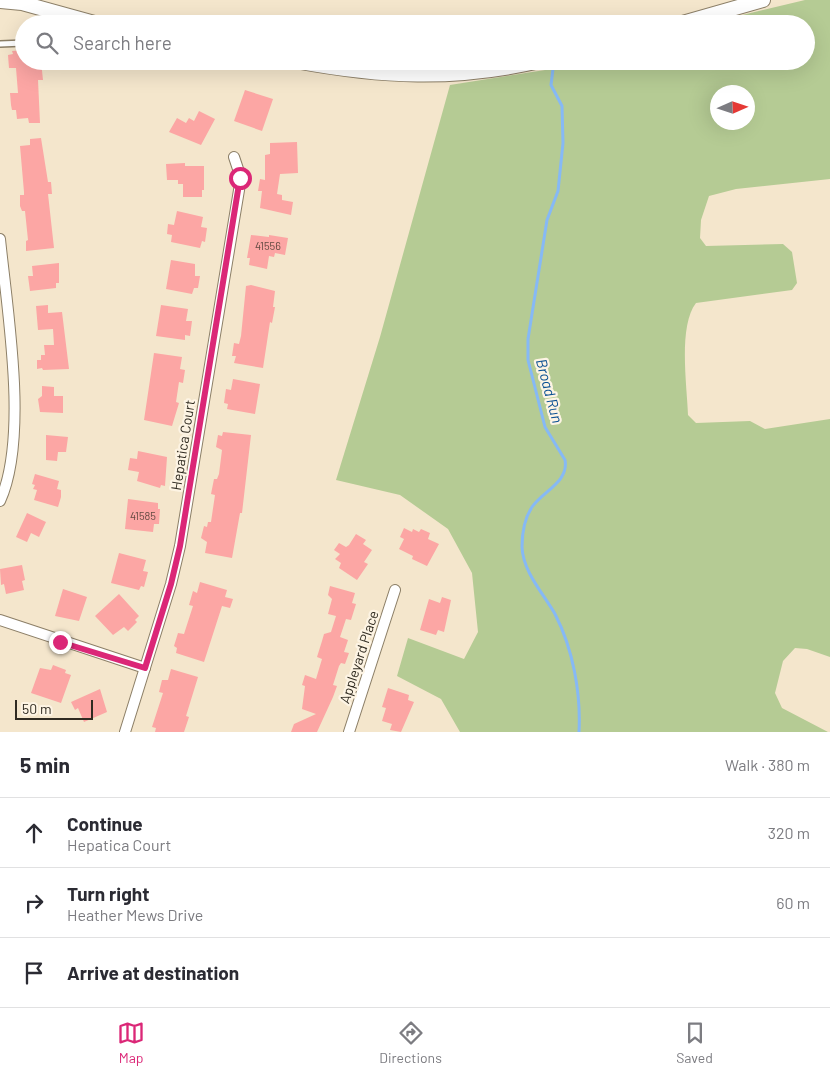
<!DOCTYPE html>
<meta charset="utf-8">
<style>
:root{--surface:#fff;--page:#f2f2f3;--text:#2b2b33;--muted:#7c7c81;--line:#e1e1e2;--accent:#db2777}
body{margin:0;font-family:Barlow,sans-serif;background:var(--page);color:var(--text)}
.compass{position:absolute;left:710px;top:85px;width:45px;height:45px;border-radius:50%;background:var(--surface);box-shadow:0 5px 20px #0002;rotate:87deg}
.scale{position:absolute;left:15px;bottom:12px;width:78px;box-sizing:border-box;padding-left:5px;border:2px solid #302b21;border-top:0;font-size:14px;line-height:18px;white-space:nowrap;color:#302b21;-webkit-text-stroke:4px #fdf4e4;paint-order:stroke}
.stop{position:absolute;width:15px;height:15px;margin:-11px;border:4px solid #db2777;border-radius:50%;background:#fff}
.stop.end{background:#db2777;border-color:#fff;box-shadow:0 1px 5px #0008}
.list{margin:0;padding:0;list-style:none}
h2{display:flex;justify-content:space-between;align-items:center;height:65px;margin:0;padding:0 20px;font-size:21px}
h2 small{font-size:16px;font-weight:400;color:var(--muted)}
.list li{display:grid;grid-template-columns:32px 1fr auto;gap:15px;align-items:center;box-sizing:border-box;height:70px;padding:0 20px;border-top:1px solid var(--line)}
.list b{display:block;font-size:19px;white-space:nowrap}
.list p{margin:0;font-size:16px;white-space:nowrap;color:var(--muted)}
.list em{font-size:16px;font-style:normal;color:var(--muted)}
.icon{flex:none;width:28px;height:28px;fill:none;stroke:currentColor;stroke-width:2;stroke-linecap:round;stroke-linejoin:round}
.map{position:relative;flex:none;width:830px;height:732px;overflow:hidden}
.search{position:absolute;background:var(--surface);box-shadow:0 5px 20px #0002;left:15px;right:15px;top:15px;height:55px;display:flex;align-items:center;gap:12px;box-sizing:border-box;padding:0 18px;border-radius:28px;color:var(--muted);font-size:19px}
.sheet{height:275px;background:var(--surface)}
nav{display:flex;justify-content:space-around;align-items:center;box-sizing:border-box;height:70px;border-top:1px solid var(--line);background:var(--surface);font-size:14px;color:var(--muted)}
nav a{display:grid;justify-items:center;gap:2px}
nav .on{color:var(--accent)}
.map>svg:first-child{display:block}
.green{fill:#b5cb94;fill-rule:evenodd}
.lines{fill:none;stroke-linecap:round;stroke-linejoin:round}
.stream{stroke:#86b9f5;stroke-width:3}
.building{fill:#fca6a4}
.service-casing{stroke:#8c7f67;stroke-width:8}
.minor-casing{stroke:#8c7f67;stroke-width:12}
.secondary-casing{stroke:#8c7f67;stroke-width:16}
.service{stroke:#fff;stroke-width:5}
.minor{stroke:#fff;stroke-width:10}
.secondary{stroke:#fff;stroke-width:14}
.route{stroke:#db2777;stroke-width:6}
.labels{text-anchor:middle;stroke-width:4.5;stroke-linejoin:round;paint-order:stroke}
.number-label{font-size:11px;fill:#634a42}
.street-label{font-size:14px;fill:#302b21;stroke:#fdf4e4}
.water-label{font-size:15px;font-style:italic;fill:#0b5093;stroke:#fdf4e4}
</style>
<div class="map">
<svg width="830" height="732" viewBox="0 0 830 732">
<rect width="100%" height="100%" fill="#f4e6cc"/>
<path class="green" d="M805,0H830V179L736,189L709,196L701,220L700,238L706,246L783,244L792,252L797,283L792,290L696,303C678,326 687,386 688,415L696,423L750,421L765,429L830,419V657L807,649L795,648L783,661L775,693L782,708L828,732H460L441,699L397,676L408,638L464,659L478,632L472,573L448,529L400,495L336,480L380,337L450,85L545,70L579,61H806V24H705ZM718,92H748V122H718Z"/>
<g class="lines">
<path class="stream" d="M554,61L551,85L562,106L563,143L558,191L547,220L528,339V360L545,427L565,460C569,482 543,491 532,507C524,519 522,533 522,547C523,572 543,593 555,614C573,649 581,693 579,732"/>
</g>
<g class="building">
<path d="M24,50V61H41L43,80H38L40,123H29L28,118L17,119L16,110H12L11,105L10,93H18L16,68H9L8,55L13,54L12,51Z"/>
<path d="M245,90L273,99L262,131L234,121Z"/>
<path d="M199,111L215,119L201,145L169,132L177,118L186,123L189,118L194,121Z"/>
<path d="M41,138L48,182H51L52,194H48L54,248L26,251V241L28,240L25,211H22L20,206V195H24V192L20,146L30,145V139Z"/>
<path d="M297,142L298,173L280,174L277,194L282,195V200L293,202L291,215L260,208L262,191H258L260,179L265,180V155L270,154V143Z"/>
<path d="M185,163V166H204V190H202V197H183V184H178V180H167L166,164Z"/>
<path d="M177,211L203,217L201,227L207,228L205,242L202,241L200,248L171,242L172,235L167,234L168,224L174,225Z"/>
<path d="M251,235L269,237V235L288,238L285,255L275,253L274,257L269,256L267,269L249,265L250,258H247Z"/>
<path d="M171,260L195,264V276H200L198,288H194L192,294L166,289Z"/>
<path d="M59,263V283H56V288L30,291L28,276H33L32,266Z"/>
<path d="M251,285L275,291L273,307H275L272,323L270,322L263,368L234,363L236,356H232L234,343L239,344L241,336L246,286Z"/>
<path d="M48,305V313L62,312L69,369L43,370L42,368L37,369V360H41V355H45L44,345H54L53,329L38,330L36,306Z"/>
<path d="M161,305L188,309L186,321H192L190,336L185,335V340L156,336Z"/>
<path d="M154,353L182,357L180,369L185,370L183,383L179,382L176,402L179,403L172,426L144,420Z"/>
<path d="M233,379L260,384L255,414L227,409L228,404L224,403L226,389L231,390Z"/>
<path d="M42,386L54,387V396H63V413L40,412L38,399L42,396Z"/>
<path d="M223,432L251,435L242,513H240L232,558L205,553L207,542L201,538L204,526L207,527L208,522H211L215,495L211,494L214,479H217L219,474L222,450L216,447L218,435L222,436Z"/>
<path d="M46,435L68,437L66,452H58L57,461L46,460Z"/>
<path d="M138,451L167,457L165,486L161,485L160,488L137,481L139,472L128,470L130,458L137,459Z"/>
<path d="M35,474L59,481L57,489L61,490V497L58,507L34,500L37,490L33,489L35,485L32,484Z"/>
<path d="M128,499L158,503V509H160L159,524H154L153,532L125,529Z"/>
<path d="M27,513L46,522L39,537L31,533L27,542L16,537Z"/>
<path d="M404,528L412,532L413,529L419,532L421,529L430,533L428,539L439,544L427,566L412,559L413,556L399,549L404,539L400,537Z"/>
<path d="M356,534L366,540L363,544L372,550L364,562L368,564L357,580L339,568L341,563L335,559L340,554L334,550L339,543L346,547L349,545Z"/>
<path d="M119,553L146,560L143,571L148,572L144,587L141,586L139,590L111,583Z"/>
<path d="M22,565L25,580L22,581L24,590L6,594L4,584L1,585L0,569Z"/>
<path d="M200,582L227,590L225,597L233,599L230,608L222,606L204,662L176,653L177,648L174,646L178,633L184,634L193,606L189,605L193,591L197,593Z"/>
<path d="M330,586L355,593L352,603L356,604L351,620L346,619L340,637L348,640L344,652L349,653L345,664L341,663L339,666L333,685L337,686L333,697L317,732H291L294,724L316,714L302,709L305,686L302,685L305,675L316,679L322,659L317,657L322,641L324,634L331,632L336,616L328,614L332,599L328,595Z"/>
<path d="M63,589L87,597L79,621L55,616Z"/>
<path d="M119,594L139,616L135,620L137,622L128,631L124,627L113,635L95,616Z"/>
<path d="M442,597L451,600L444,632L438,630L436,635L420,630L429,599L440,603Z"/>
<path d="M53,665L66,670L65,673L71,675L61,703L31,693L40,668L51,670Z"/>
<path d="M171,669L198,677L186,716L189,717L184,732H155L156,728L152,727L163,693L159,692L162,680H168Z"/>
<path d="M388,688L409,695L408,700L414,702L401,732L390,730L392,724L382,721L386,708L382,707Z"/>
<path d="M100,689L107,712L84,722L78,708L75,710L71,702Z"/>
</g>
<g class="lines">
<g class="service-casing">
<path id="service" d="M0,44L24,43"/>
</g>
<g class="minor-casing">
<g id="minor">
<path d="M0,239C7,310 29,437 0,501"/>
<path d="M0,620L145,668"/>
<path d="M125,732L171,584L180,546L241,178L234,157"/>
<path d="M349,732L395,590"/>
</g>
</g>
<g class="secondary-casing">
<g id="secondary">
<path d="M0,1L22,3L98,24"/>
<path d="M679,24L763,0"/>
<path d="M295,61C381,77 454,81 540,61"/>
</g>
</g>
<use href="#service" class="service"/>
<use href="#minor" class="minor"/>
<use href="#secondary" class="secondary"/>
</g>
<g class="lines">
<path class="route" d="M60,642L145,668L171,584L180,546L240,178"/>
</g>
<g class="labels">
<g class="number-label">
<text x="268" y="250">41556</text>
<text x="143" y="520">41585</text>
</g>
<g class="street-label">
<text transform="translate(183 445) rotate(-81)" y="5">Hepatica Court</text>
<text transform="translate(359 657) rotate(-72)" y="5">Appleyard Place</text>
</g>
<g class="water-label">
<text transform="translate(549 391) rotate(75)" y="5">Broad Run</text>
</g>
</g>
</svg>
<svg class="compass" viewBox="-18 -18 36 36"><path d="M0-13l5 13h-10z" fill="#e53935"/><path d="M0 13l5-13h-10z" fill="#7c7c81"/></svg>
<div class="scale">50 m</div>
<div class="stop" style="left:240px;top:178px"></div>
<div class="stop end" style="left:60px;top:642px"></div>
<div class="search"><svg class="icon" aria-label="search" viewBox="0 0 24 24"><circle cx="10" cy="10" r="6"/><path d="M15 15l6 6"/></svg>Search here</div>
</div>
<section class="sheet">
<h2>5 min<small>Walk · 380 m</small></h2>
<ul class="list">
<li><svg class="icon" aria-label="ahead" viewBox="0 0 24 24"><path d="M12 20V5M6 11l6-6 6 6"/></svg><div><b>Continue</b><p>Hepatica Court</p></div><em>320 m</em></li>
<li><svg class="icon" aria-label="right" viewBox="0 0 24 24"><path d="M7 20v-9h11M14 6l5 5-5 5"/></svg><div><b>Turn right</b><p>Heather Mews Drive</p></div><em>60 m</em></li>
<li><svg class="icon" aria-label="arrive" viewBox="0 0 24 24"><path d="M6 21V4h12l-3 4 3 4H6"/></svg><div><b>Arrive at destination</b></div></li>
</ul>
</section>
<nav>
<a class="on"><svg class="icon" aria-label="map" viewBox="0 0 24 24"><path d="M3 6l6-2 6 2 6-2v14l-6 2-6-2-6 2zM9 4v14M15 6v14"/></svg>Map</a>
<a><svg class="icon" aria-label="directions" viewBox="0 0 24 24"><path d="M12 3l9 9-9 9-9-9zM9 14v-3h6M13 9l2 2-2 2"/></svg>Directions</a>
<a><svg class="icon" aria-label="saved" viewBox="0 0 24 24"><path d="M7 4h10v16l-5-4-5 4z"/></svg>Saved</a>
</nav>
